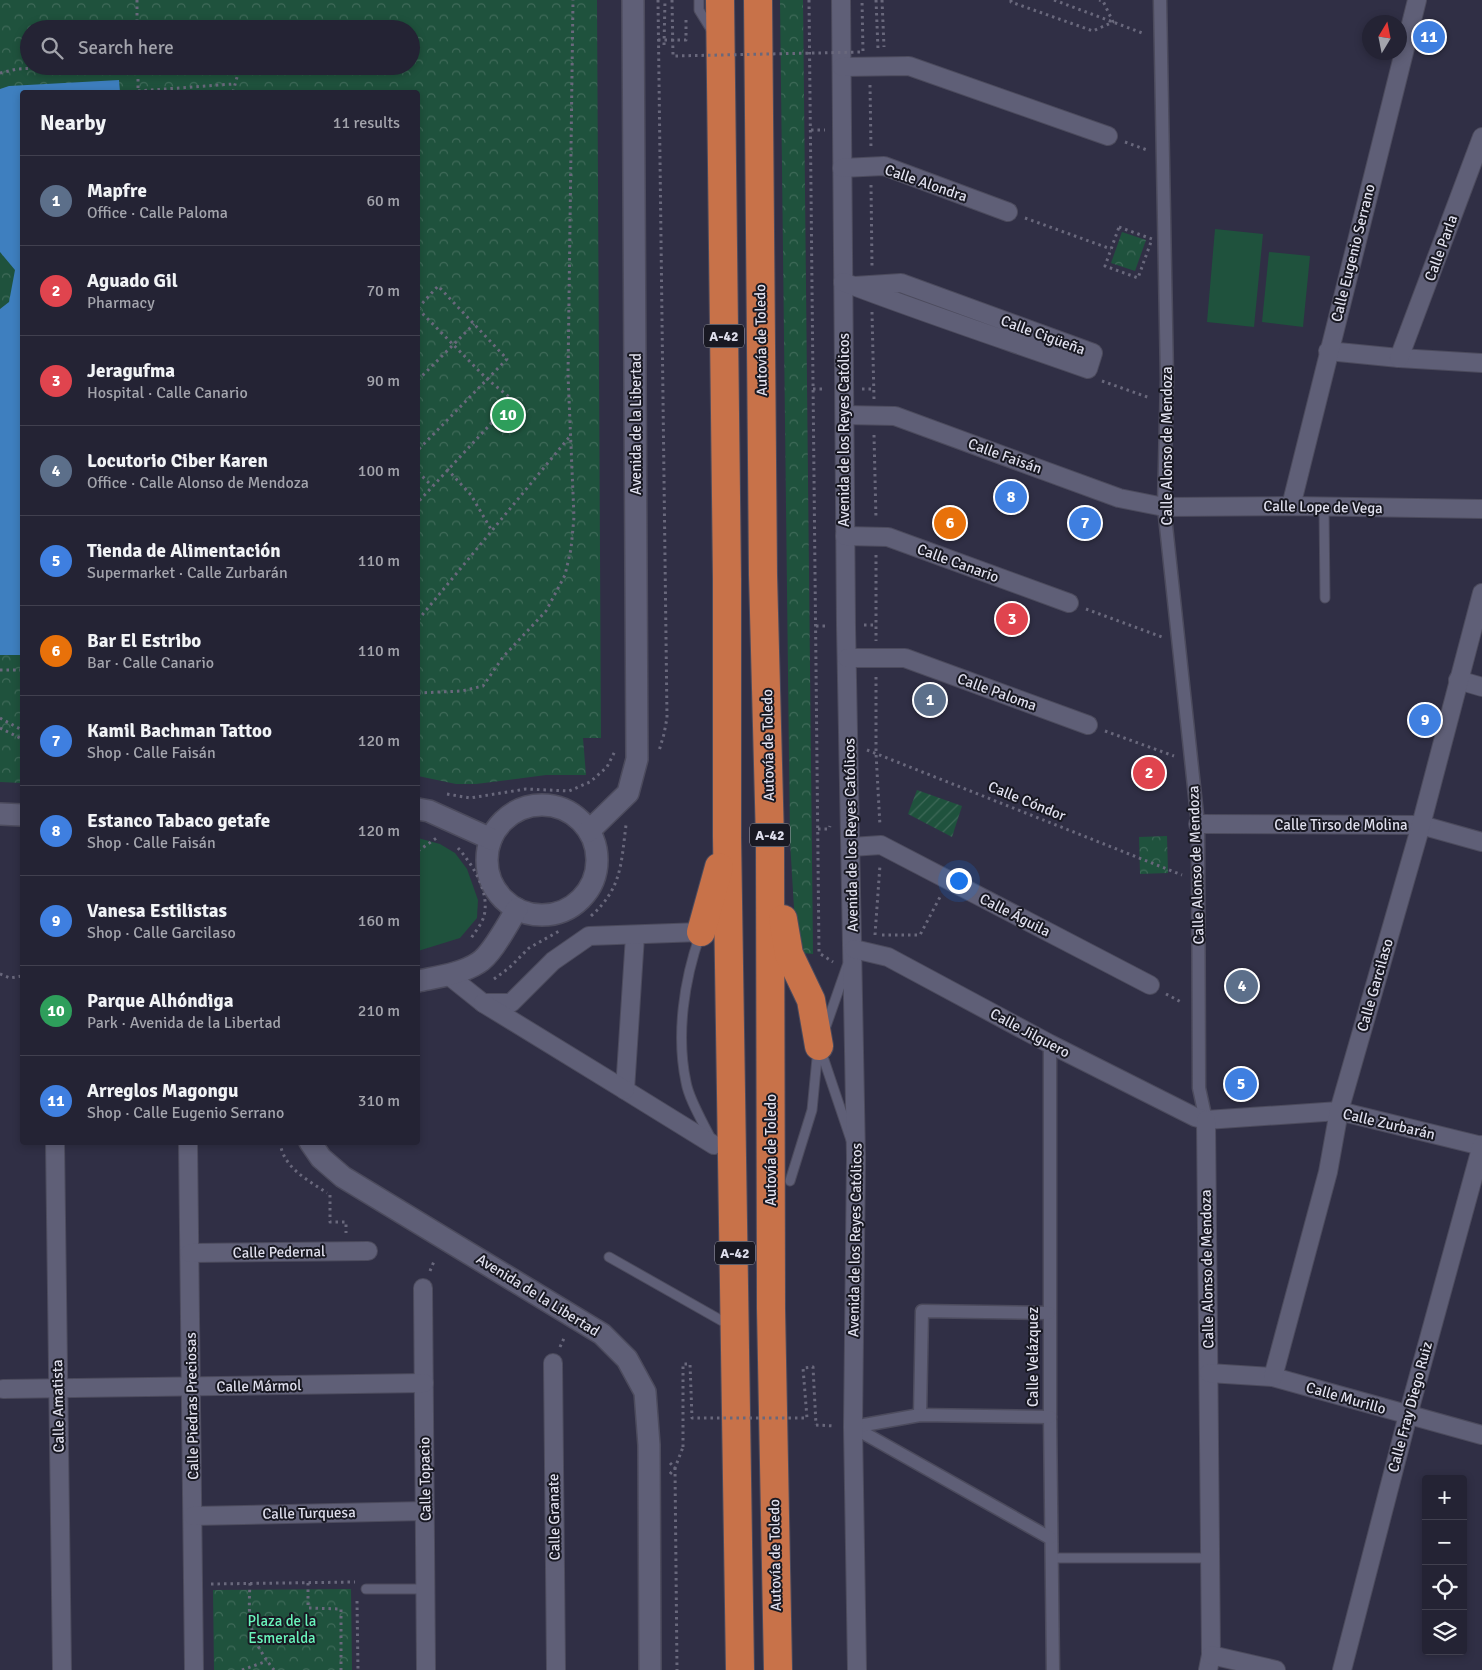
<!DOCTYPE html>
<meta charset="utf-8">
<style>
:root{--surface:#242334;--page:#302f40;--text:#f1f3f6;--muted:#a3a4ac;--line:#41404f;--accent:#95b2f1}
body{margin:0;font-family:Signika,sans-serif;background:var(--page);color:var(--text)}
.controls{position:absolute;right:15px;bottom:15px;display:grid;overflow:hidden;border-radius:5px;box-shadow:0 2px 8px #0003}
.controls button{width:45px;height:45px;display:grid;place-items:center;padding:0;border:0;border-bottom:1px solid var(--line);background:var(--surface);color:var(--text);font:25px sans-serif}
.compass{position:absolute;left:1362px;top:15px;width:45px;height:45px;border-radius:50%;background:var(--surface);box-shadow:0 2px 8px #0003;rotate:10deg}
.you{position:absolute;left:958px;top:880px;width:18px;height:18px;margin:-12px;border:4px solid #fff;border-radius:50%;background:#1a73e8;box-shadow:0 0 0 8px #1a73e833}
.badge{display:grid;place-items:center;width:32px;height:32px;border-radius:50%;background:var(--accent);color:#fff;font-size:16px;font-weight:700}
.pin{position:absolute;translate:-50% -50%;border:2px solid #fff;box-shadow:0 1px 5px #0006}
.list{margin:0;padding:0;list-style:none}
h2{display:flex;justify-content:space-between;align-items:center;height:65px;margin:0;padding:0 20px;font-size:21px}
h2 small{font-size:16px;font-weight:400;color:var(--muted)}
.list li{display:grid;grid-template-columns:32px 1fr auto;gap:15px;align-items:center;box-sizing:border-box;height:90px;padding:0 20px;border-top:1px solid var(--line)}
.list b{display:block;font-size:19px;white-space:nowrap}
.list p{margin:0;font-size:16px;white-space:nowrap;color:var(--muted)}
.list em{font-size:16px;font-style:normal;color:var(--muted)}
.icon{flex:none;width:28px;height:28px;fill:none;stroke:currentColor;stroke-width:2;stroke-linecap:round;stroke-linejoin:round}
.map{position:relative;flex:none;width:1482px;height:1670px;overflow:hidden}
.search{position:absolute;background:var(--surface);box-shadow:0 2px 8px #0003;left:20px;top:20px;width:400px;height:55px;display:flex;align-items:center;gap:12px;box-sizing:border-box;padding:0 18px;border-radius:28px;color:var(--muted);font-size:19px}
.panel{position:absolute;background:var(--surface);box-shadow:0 2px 8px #0003;left:20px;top:90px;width:400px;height:1055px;border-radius:5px}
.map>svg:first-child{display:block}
.grass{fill:#1f523d}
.park{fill:url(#park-crowns);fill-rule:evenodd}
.garden{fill:url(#garden-furrows)}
.water{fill:#3e7fbf}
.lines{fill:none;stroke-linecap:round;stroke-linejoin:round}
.service-casing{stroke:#4c4b5d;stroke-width:11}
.pedestrian-casing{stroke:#4c4b5d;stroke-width:15}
.minor-casing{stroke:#4c4b5d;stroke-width:20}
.tertiary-casing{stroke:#4c4b5d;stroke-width:24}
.motorway-casing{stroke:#4c4b5d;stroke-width:30}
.path{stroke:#69687c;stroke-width:3;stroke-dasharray:2.5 4;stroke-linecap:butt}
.service{stroke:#5f5f77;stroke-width:9}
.pedestrian{stroke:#5f5f77;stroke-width:12}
.minor{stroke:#5f5f77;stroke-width:18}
.tertiary{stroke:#5f5f77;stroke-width:21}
.motorway{stroke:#c87249;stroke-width:28}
.path-bridge{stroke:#69687c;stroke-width:3;stroke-dasharray:2.5 4;stroke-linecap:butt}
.labels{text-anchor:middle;stroke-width:4;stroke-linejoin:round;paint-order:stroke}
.shield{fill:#191923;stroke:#a4a4b0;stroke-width:1}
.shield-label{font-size:14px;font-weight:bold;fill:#dfdfed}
.street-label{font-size:15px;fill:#dfdfed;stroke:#191923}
.park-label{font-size:15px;fill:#69f5bb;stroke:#191923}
</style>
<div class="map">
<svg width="1482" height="1670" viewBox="0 0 1482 1670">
<defs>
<pattern id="park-crowns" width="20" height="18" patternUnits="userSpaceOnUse" patternTransform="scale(1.25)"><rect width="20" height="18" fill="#1f523d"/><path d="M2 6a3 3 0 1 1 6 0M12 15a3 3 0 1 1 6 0" fill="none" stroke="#3f6a59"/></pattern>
<pattern id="garden-furrows" width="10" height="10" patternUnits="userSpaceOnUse" patternTransform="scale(1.25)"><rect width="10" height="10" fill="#1f523d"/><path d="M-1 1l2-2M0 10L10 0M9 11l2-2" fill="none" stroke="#3f6a59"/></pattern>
</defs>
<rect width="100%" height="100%" fill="#302f45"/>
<g class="grass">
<path d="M1215,229L1263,234L1254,327L1207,322Z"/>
<path d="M1269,252L1310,256L1303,327L1262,322Z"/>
<path d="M418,838L440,844L455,853L467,869L478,900L477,918L460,938L418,951Z"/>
</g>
<g class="park">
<path d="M0,0H597L601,738H583L586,775H546L476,784H456L418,776V92H22V783L0,782ZM29,29H411V66H29Z"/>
<path d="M780,0H803L813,954L802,953L796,942L790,841Z"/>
<path d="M1122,232L1146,240L1135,271L1111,263Z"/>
<path d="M1167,836L1168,873L1140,874L1139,837Z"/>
<path d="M351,1589L352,1670H214L213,1590Z"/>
</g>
<path class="garden" d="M917,790L962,806L952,837L908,814Z"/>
<path class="water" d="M119,80L120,92H22V655H0V309L9,302L15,270L0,252V89L9,86Z"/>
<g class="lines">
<g class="service-casing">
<g id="service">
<path d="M699,0V10L712,31"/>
<path d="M1324,507L1325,598"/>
<path d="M700,935C684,980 676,1035 686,1082C689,1100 704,1124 712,1141"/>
<path d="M825,1029L847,966"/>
<path d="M820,1048L851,1140"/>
<path d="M790,1181L812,1110L818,1048"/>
<path d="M609,1257L731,1326"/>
<path d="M1051,1558H1210"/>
<path d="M366,1589H426"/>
</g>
</g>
<g class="pedestrian-casing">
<g id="pedestrian">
<path d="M1160,0L1167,379L1164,507L1198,824L1199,1088L1206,1120"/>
<path d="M1050,1044V1417L1053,1670"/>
<path d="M920,1415L922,1311L1049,1313"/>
<path d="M853,1427L1050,1538"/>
<path d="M853,1427L920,1415L1050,1417"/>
</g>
</g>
<g class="minor-casing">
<g id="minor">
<path d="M841,0L846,626L856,1157L853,1427L857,1670"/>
<path d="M842,67L909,66L1108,136"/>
<path d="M842,168L884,166L1008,212"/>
<path d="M843,282C924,313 1006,340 1088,369L1093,353L901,283L854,286"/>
<path d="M1328,351L1399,358L1482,363"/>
<path d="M1399,358L1482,137"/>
<path d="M845,415L895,416L1119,498L1164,507L1291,506L1482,509"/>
<path d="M1291,506L1417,0"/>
<path d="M845,536L888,537L1069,603"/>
<path d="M847,658H905L1088,725"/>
<path d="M1458,680L1482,687"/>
<path d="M1198,824L1421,825L1482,842"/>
<path d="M851,847L881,845L1150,985"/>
<path d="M635,936L625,1090L714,1145"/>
<path d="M854,949L888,957L1050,1044L1195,1117L1206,1120L1339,1111L1482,1146"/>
<path d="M448,975L483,1003H511L553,961L589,936L701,932"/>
<path d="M483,1003L625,1090"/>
<path d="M1206,1120L1211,1655L1208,1670"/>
<path d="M55,1142L62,1670"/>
<path d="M188,1142L194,1670"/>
<path d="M190,1253L368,1251"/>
<path d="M423,1288L426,1670"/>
<path d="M553,1363L556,1670"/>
<path d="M1209,1373L1273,1377L1482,1435"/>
<path d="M1273,1377L1328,1172L1339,1111L1421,825L1482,593"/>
<path d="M3,1389L424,1383"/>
<path d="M193,1516L425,1511"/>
<path d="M1211,1655L1276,1670"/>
<path d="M1342,1670L1408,1415L1482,1145"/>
</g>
</g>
<g class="tertiary-casing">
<g id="tertiary">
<circle cx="542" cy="860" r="55"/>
<path d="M418,809L429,811L491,839"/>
<path d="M0,814L22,815"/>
<path d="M589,831L628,793L637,759L633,0"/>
<path d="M418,981C437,977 461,974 478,963C492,955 508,923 517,909"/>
<path d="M310,1142L321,1158L343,1177L602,1334L627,1359L645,1392L649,1445L650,1670"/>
</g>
</g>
<g class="motorway-casing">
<g id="motorway">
<path d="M720,0L727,579V837L740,1670"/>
<path d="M758,0L763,575L770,840L771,1309L778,1670"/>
<path d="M783,919L789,954L811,1000L819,1046"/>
<path d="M701,932L719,867"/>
</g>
</g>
<g class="path">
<path d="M137,0V29"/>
<path d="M658,0L667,718L664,734L659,751"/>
<path d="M809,0L819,953L833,962"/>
<path d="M876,0L878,49"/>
<path d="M882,0L884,47"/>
<path d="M1011,0V2L1093,31L1113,22L1103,1L1099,0"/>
<path d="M1054,0L1145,34"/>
<path d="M658,40H686V18"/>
<path d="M138,66V92"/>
<path d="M0,73L17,69L83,66"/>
<path d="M870,85L871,149"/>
<path d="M138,91L233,84"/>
<path d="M233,92L240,66"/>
<path d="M811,130H825"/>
<path d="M1125,142L1147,150"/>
<path d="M871,185L872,266"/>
<path d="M1025,218L1111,249"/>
<path d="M1119,227L1152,239L1138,278L1105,266Z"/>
<path d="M418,308L438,286L507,359L418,450"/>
<path d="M418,309L487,379L513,400L418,502"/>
<path d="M872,312L874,399"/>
<path d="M418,380L474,324"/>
<path d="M1102,381L1150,398"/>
<path d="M813,389H825"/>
<path d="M862,389H874"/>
<path d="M874,435L876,519"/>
<path d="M447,469L471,495L492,531"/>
<path d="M418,472L432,486"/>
<path d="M876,555V641"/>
<path d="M1086,609L1162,637"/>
<path d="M418,620L571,435"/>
<path d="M864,625H876"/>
<path d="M816,626H828"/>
<path d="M0,670H22"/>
<path d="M876,677V753L880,826"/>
<path d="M418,693L462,691L483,686L503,657L546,611L565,575L571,549L574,517L568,375L573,0"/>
<path d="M0,718L22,730"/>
<path d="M0,728L22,739"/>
<path d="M1105,731L1174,756"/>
<path d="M867,750L1182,875"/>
<path d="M447,794L470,798L526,789L569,791L590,782L607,767L615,751"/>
<path d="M818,829H829L830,826"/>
<path d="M458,848C473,865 490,892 484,916C482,924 474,933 470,940"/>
<path d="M418,851L438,837"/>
<path d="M591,916C622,888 621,864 626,825"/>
<path d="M875,935L880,865"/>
<path d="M882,935H920L940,897"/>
<path d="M0,974L10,978L22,976"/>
<path d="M494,979L509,968L529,948L561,930"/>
<path d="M1166,994L1183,1003"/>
<path d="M280,1142C283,1168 308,1180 327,1193"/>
<path d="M330,1195V1222H346V1233"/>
<path d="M430,1271L435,1259"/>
<path d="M560,1347L565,1336"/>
<path d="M816,1425L835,1426"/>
<path d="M670,1463L675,1468L677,1670"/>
<path d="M670,1474L675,1468L683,1447"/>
<path d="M250,1583C248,1623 249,1638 274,1670"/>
<path d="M308,1583V1608L341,1609V1670"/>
<path d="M211,1584L355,1582"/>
<path d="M357,1601L358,1670"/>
<path d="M242,1670L267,1661"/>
</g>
<use href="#service" class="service"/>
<use href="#pedestrian" class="pedestrian"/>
<use href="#minor" class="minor"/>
<use href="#tertiary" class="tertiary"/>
<use href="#motorway" class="motorway"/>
<g class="path-bridge">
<path d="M672,0L673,56L863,52L862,0"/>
<path d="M664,45L665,0"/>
<path d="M683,1447V1364H690L692,1418H807L803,1368L813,1367L816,1425"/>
</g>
</g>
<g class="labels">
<g class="shield">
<rect x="704" y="324.5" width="40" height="23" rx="4"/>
<rect x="750" y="823.5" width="40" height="23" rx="4"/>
<rect x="715" y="1241.5" width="40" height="23" rx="4"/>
</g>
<g class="shield-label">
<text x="724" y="341">A-42</text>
<text x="770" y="840">A-42</text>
<text x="735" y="1258">A-42</text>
</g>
<g class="street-label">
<text transform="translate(926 183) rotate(19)" y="5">Calle Alondra</text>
<text transform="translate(1441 248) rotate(-70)" y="5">Calle Parla</text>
<text transform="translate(1353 253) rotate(-76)" y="5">Calle Eugenio Serrano</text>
<text transform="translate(1043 335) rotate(20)" y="5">Calle Cigüeña</text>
<text transform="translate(761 340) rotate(-91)" y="5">Autovía de Toledo</text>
<text transform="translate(636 424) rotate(-90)" y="5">Avenida de la Libertad</text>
<text transform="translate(844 430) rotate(-90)" y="5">Avenida de los Reyes Católicos</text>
<text transform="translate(1167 446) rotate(-90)" y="5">Calle Alonso de Mendoza</text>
<text transform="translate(1005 456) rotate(20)" y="5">Calle Faisán</text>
<text transform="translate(1323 507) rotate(1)" y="5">Calle Lope de Vega</text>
<text transform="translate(958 563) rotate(20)" y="5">Calle Canario</text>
<text transform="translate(997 692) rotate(20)" y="5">Calle Paloma</text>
<text transform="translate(768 745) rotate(-91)" y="5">Autovía de Toledo</text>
<text transform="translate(1027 801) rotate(22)" y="5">Calle Cóndor</text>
<text x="1341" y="830">Calle Tirso de Molina</text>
<text transform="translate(851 835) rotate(-91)" y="5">Avenida de los Reyes Católicos</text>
<text transform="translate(1196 865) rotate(-92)" y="5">Calle Alonso de Mendoza</text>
<text transform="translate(1015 915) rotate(27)" y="5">Calle Águila</text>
<text transform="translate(1375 985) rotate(-74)" y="5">Calle Garcilaso</text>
<text transform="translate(1030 1033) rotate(28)" y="5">Calle Jilguero</text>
<text transform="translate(1389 1124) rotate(13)" y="5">Calle Zurbarán</text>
<text transform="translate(771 1150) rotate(-90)" y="5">Autovía de Toledo</text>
<text transform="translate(855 1240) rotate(-89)" y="5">Avenida de los Reyes Católicos</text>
<text transform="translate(279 1252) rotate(-1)" y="5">Calle Pedernal</text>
<text transform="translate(1207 1269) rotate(-91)" y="5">Calle Alonso de Mendoza</text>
<text transform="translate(538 1295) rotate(32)" y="5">Avenida de la Libertad</text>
<text transform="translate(1033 1357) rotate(-90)" y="5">Calle Velázquez</text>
<text transform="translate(259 1386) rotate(-1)" y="5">Calle Mármol</text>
<text transform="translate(1346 1398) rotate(16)" y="5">Calle Murillo</text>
<text transform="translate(58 1406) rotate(-91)" y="5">Calle Amatista</text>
<text transform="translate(192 1406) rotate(-91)" y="5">Calle Piedras Preciosas</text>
<text transform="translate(1410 1407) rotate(-75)" y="5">Calle Fray Diego Ruiz</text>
<text transform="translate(425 1479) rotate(-91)" y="5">Calle Topacio</text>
<text transform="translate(309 1513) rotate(-1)" y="5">Calle Turquesa</text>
<text transform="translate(554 1517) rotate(-91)" y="5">Calle Granate</text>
<text transform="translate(775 1555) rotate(-91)" y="5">Autovía de Toledo</text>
</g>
<g class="park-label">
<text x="282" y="1626">Plaza de la<tspan x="282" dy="17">Esmeralda</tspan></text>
</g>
</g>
</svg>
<div class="controls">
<button>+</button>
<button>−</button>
<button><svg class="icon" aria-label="locate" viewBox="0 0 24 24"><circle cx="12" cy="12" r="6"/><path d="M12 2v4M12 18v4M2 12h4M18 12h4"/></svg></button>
<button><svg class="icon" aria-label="layers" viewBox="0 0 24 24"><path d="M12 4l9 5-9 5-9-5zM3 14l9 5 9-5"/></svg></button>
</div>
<svg class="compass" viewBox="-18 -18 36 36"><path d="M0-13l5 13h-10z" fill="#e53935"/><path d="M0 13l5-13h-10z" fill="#a3a4ac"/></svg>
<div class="you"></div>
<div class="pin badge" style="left:930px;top:700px;background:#5c6f8a">1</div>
<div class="pin badge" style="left:1149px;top:773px;background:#e0444e">2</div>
<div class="pin badge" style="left:1012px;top:619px;background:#e0444e">3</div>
<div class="pin badge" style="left:1242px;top:986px;background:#5c6f8a">4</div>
<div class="pin badge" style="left:1241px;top:1084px;background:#3f7fe0">5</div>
<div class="pin badge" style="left:950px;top:523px;background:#e8710a">6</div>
<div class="pin badge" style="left:1085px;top:523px;background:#3f7fe0">7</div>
<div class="pin badge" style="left:1011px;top:497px;background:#3f7fe0">8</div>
<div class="pin badge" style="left:1425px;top:720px;background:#3f7fe0">9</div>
<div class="pin badge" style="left:508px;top:415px;background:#2e9e5b">10</div>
<div class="pin badge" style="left:1429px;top:37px;background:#3f7fe0">11</div>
<div class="search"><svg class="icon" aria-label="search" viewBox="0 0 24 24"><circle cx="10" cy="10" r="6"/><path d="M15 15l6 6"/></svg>Search here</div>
<section class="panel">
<h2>Nearby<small>11 results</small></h2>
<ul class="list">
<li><span class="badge" style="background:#5c6f8a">1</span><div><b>Mapfre</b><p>Office · Calle Paloma</p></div><em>60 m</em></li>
<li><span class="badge" style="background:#e0444e">2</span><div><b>Aguado Gil</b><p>Pharmacy</p></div><em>70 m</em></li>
<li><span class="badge" style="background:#e0444e">3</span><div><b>Jeragufma</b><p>Hospital · Calle Canario</p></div><em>90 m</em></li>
<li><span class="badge" style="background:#5c6f8a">4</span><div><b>Locutorio Ciber Karen</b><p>Office · Calle Alonso de Mendoza</p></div><em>100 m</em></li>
<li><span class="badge" style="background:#3f7fe0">5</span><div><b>Tienda de Alimentación</b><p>Supermarket · Calle Zurbarán</p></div><em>110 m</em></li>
<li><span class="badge" style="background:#e8710a">6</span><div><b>Bar El Estribo</b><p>Bar · Calle Canario</p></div><em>110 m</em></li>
<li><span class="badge" style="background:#3f7fe0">7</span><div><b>Kamil Bachman Tattoo</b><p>Shop · Calle Faisán</p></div><em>120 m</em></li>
<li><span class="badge" style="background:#3f7fe0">8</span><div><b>Estanco Tabaco getafe</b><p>Shop · Calle Faisán</p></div><em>120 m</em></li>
<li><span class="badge" style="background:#3f7fe0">9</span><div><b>Vanesa Estilistas</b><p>Shop · Calle Garcilaso</p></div><em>160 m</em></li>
<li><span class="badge" style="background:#2e9e5b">10</span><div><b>Parque Alhóndiga</b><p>Park · Avenida de la Libertad</p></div><em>210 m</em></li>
<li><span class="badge" style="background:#3f7fe0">11</span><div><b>Arreglos Magongu</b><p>Shop · Calle Eugenio Serrano</p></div><em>310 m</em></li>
</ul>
</section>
</div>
